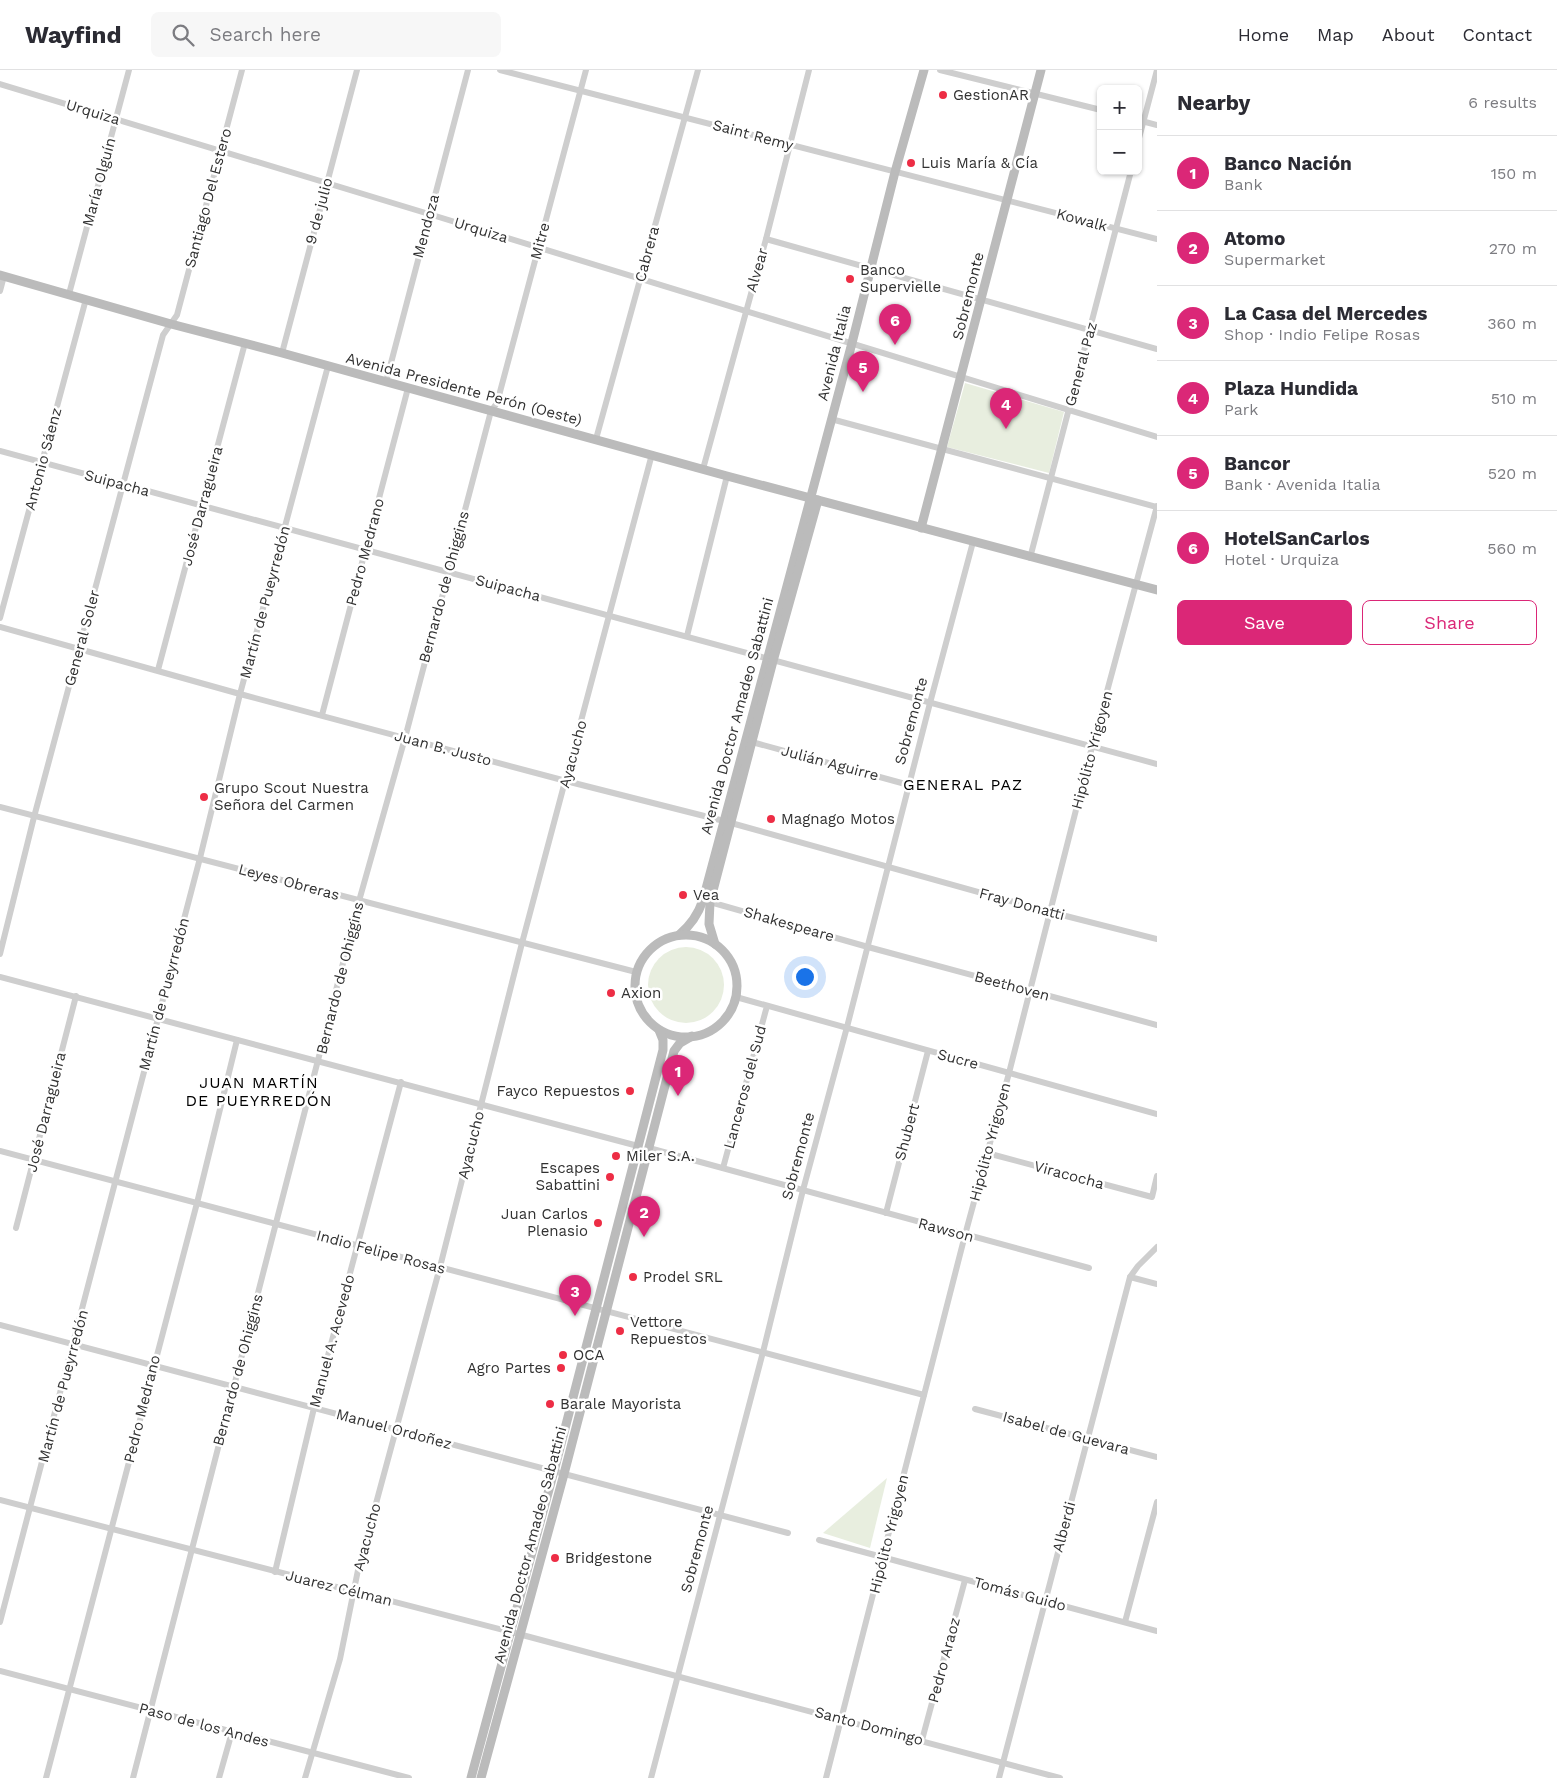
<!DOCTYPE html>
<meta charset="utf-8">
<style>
:root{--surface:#fff;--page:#f7f7f7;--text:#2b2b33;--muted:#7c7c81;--line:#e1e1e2;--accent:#db2777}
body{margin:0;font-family:"Work Sans",sans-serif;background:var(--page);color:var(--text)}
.controls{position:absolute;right:15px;top:15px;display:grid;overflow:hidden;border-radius:8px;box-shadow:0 1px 4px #0004}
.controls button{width:45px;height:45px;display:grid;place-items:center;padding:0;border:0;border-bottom:1px solid var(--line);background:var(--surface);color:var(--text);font:25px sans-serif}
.you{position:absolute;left:804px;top:906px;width:18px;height:18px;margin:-12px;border:4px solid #fff;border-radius:50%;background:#1a73e8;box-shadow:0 0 0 8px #1a73e833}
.badge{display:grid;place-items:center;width:32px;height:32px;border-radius:50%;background:var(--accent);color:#fff;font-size:16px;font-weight:700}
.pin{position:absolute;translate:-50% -41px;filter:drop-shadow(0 1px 2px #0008)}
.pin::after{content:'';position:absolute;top:26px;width:18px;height:15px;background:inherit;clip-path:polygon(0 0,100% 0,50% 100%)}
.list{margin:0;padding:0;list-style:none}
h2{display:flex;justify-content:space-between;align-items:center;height:65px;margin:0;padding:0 20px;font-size:21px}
h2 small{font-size:16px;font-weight:400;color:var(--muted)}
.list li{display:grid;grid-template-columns:32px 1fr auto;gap:15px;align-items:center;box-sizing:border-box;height:75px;padding:0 20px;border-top:1px solid var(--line)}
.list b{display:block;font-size:19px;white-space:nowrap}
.list p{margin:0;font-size:16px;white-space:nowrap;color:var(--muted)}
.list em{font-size:16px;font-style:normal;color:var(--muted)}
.actions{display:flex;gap:10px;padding:15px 20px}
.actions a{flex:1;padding:11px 0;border:1px solid var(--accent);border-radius:8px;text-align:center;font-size:18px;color:var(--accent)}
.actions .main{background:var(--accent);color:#fff}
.icon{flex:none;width:28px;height:28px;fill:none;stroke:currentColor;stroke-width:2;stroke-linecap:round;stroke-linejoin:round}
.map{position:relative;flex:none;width:1157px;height:1708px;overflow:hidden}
header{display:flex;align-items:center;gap:30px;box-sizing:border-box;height:70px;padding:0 25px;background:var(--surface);border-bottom:1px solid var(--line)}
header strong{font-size:24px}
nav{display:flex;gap:28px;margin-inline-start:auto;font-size:18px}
.search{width:350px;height:45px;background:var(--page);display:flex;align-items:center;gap:12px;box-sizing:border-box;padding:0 18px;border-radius:8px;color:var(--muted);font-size:19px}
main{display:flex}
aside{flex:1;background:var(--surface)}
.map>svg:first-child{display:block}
.green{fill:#e8eedf}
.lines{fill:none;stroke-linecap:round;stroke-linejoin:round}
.street{stroke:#cecece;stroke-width:6}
.secondary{stroke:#bbb;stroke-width:9}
.poi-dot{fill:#ed2d45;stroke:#fff;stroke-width:2}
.labels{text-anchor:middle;stroke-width:5;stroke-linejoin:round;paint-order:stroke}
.poi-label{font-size:15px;fill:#313131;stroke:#fff;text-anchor:start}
.street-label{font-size:15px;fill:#313131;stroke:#fff}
.neighbourhood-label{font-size:16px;letter-spacing:1px;fill:#000;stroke:#fff}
</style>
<header>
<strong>Wayfind</strong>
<div class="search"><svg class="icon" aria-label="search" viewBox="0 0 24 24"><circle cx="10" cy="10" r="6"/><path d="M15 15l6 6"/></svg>Search here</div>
<nav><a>Home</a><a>Map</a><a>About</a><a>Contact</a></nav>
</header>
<main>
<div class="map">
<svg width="1157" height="1708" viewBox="0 0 1157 1708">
<rect width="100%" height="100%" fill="#fff"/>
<g class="green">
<path d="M965,313L1064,342L1049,403L947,377Z"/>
<circle cx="686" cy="915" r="38"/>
<path d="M887,1408L870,1478L823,1463Z"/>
</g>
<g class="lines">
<g class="street">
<path d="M500,0L1157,169"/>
<path d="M940,0L1101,40"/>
<path d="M0,14L429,144L1157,367"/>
<path d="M1138,50L1157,55"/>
<path d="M1138,72L1157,0"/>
<path d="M766,169L1157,279"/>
<path d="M0,221L4,206"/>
<path d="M69,224L129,0"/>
<path d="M282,283L357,0"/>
<path d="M386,312L468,0"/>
<path d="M831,349L1157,437"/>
<path d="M596,369L698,0"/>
<path d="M0,381L1157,694"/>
<path d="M703,399L766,169L809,0"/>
<path d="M1030,488L1131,101"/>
<path d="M0,548L86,229"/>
<path d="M0,557L240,624L566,711L724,751L1050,842L1157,869"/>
<path d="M687,566L727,406"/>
<path d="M158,600L245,273"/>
<path d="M322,645L408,318"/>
<path d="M752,672L909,715"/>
<path d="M0,737L636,902"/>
<path d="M710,832L868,877L1157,955"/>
<path d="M0,884L34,747L163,265L177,245L242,0"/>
<path d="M0,907L638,1076"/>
<path d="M736,927L1157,1044"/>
<path d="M649,1078L1089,1198"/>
<path d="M0,1081L924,1325"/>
<path d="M987,1083L1152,1127L1157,1106"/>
<path d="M723,1098L767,936"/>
<path d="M886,1143L928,981"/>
<path d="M16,1158L76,926"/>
<path d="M1130,1207L1157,1214"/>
<path d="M0,1255L788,1463"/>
<path d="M975,1339L1157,1387"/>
<path d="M0,1430L511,1562L1060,1708"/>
<path d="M819,1470L1157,1561"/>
<path d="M275,1502L314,1338L401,1012"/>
<path d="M0,1552L200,788L240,624L328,296"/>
<path d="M1125,1552L1157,1432"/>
<path d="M0,1601L409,1708"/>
<path d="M922,1670L965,1510"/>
<path d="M46,1708L197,1133L237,970"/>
<path d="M133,1708L359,831L405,668L491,341L497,333L586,0"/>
<path d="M219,1708L232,1662"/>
<path d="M305,1708L340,1589L358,1500L440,1197L522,873L652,384"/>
<path d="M651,1708L763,1282L803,1120L847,957L930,633L973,472"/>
<path d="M826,1708L965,1165L1009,1003L1092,677L1157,436"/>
<path d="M999,1708L1130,1207L1138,1196L1157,1177"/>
</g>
<g class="secondary">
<path d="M0,205L171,254L282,283L727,406L1157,520"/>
<path d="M921,458L1041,0"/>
<path d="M679,865C691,855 698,845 703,830L852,273L895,102L924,0"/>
<circle cx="686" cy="916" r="51"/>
<path d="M715,874L709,854L710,832L773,591L818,430"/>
<path d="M471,1708L554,1401L663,980V970L659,960"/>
<path d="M481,1708L564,1404L674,981L680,973L692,966"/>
</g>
</g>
<g class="poi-dot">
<circle cx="943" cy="25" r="5"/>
<circle cx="911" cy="93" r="5"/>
<circle cx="850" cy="209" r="5"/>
<circle cx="204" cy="727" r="5"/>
<circle cx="771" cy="749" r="5"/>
<circle cx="683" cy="825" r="5"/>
<circle cx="611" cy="923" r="5"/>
<circle cx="630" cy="1021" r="5"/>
<circle cx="616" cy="1086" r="5"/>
<circle cx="610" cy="1107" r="5"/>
<circle cx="598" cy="1153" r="5"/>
<circle cx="633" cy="1207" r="5"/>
<circle cx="620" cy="1261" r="5"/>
<circle cx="563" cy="1285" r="5"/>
<circle cx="561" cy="1298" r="5"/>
<circle cx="550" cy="1334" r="5"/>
<circle cx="555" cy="1488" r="5"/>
</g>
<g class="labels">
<g class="poi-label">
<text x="953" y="30">GestionAR</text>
<text x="921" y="98">Luis María &amp; Cía</text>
<text x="860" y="205">Banco<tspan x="860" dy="17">Supervielle</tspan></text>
<text x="214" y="723">Grupo Scout Nuestra<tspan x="214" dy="17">Señora del Carmen</tspan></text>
<text x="781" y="754">Magnago Motos</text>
<text x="693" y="830">Vea</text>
<text x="621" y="928">Axion</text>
<text x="620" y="1026" text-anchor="end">Fayco Repuestos</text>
<text x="626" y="1091">Miler S.A.</text>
<text x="600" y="1103" text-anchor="end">Escapes<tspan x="600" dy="17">Sabattini</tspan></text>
<text x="588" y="1149" text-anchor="end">Juan Carlos<tspan x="588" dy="17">Plenasio</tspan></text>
<text x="643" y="1212">Prodel SRL</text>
<text x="630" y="1257">Vettore<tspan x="630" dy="17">Repuestos</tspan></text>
<text x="573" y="1290">OCA</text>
<text x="551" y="1303" text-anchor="end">Agro Partes</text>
<text x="560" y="1339">Barale Mayorista</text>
<text x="565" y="1493">Bridgestone</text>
</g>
<g class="street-label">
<text transform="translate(93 42) rotate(17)" y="5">Urquiza</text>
<text transform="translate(753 65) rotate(15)" y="5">Saint Remy</text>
<text transform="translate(99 112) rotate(-75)" y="5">María Olguín</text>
<text transform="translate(208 128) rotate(-75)" y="5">Santiago Del Estero</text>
<text transform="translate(319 141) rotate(-75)" y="5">9 de julio</text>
<text transform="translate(1082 150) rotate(15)" y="5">Kowalk</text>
<text transform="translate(426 156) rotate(-75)" y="5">Mendoza</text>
<text transform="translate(481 160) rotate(17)" y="5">Urquiza</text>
<text transform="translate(540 171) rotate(-75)" y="5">Mitre</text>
<text transform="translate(647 184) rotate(-75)" y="5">Cabrera</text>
<text transform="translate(757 200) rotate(-74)" y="5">Alvear</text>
<text transform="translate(968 226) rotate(-76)" y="5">Sobremonte</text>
<text transform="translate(834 283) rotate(-76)" y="5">Avenida Italia</text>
<text transform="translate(1081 294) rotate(-75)" y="5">General Paz</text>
<text transform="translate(464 319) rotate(15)" y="5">Avenida Presidente Perón (Oeste)</text>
<text transform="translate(43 389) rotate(-75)" y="5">Antonio Sáenz</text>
<text transform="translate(117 413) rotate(15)" y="5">Suipacha</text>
<text transform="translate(202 436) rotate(-75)" y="5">José Darragueira</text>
<text transform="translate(365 482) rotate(-75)" y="5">Pedro Medrano</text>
<text transform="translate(444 517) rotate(-75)" y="5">Bernardo de Ohiggins</text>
<text transform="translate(508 518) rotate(15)" y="5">Suipacha</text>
<text transform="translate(265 532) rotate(-75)" y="5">Martín de Pueyrredón</text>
<text transform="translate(82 568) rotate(-75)" y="5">General Soler</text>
<text transform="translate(737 646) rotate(-75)" y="5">Avenida Doctor Amadeo Sabattini</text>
<text transform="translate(911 651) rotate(-75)" y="5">Sobremonte</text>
<text transform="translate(443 678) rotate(15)" y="5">Juan B. Justo</text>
<text transform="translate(1092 680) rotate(-75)" y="5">Hipólito Yrigoyen</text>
<text transform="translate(573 684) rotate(-75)" y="5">Ayacucho</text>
<text transform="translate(830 693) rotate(15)" y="5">Julián Aguirre</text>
<text transform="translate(289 812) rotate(15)" y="5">Leyes Obreras</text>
<text transform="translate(1022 834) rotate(15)" y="5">Fray Donatti</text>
<text transform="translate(789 854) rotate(16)" y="5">Shakespeare</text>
<text transform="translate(340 908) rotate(-76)" y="5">Bernardo de Ohiggins</text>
<text transform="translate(1012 916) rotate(15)" y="5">Beethoven</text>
<text transform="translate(164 924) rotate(-75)" y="5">Martín de Pueyrredón</text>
<text transform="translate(958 989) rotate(15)" y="5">Sucre</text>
<text transform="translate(745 1017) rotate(-75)" y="5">Lanceros del Sud</text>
<text transform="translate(46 1042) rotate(-76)" y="5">José Darragueira</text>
<text transform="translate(907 1062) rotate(-75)" y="5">Shubert</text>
<text transform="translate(990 1072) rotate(-75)" y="5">Hipólito Yrigoyen</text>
<text transform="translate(471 1075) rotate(-76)" y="5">Ayacucho</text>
<text transform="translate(798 1086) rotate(-75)" y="5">Sobremonte</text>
<text transform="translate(1069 1105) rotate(15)" y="5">Viracocha</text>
<text transform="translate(946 1160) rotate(15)" y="5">Rawson</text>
<text transform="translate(381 1182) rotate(15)" y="5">Indio Felipe Rosas</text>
<text transform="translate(332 1271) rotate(-75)" y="5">Manuel A. Acevedo</text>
<text transform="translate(238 1300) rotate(-75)" y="5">Bernardo de Ohiggins</text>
<text transform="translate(63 1316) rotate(-75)" y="5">Martín de Pueyrredón</text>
<text transform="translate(142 1339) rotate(-76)" y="5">Pedro Medrano</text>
<text transform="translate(394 1359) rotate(15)" y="5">Manuel Ordoñez</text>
<text transform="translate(1066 1363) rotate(15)" y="5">Isabel de Guevara</text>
<text transform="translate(1064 1457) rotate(-75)" y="5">Alberdi</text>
<text transform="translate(889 1464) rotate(-76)" y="5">Hipólito Yrigoyen</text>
<text transform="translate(367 1467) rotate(-75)" y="5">Ayacucho</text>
<text transform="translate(530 1475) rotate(-75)" y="5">Avenida Doctor Amadeo Sabattini</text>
<text transform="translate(697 1479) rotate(-75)" y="5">Sobremonte</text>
<text transform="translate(339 1518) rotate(14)" y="5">Juarez Célman</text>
<text transform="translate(1020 1524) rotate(15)" y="5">Tomás Guido</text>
<text transform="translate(944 1590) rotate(-75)" y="5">Pedro Araoz</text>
<text transform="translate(204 1655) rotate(15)" y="5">Paso de los Andes</text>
<text transform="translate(869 1656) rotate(15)" y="5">Santo Domingo</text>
</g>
<g class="neighbourhood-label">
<text x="963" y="720">GENERAL PAZ</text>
<text x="259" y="1018">JUAN MARTÍN<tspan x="259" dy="18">DE PUEYRREDÓN</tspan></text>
</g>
</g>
</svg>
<div class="controls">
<button>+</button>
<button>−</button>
</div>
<div class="you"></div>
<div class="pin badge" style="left:678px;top:1026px">1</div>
<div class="pin badge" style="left:644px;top:1167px">2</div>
<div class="pin badge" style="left:575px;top:1246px">3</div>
<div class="pin badge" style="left:1006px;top:359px">4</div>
<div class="pin badge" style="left:863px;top:322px">5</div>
<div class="pin badge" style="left:895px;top:275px">6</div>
</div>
<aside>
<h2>Nearby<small>6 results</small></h2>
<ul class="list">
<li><span class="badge">1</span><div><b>Banco Nación</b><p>Bank</p></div><em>150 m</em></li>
<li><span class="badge">2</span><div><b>Atomo</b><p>Supermarket</p></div><em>270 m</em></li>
<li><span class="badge">3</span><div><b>La Casa del Mercedes</b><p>Shop · Indio Felipe Rosas</p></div><em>360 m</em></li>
<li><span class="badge">4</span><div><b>Plaza Hundida</b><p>Park</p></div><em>510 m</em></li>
<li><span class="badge">5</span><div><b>Bancor</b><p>Bank · Avenida Italia</p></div><em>520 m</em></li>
<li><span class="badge">6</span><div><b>HotelSanCarlos</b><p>Hotel · Urquiza</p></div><em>560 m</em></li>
</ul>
<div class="actions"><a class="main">Save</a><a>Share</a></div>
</aside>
</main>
